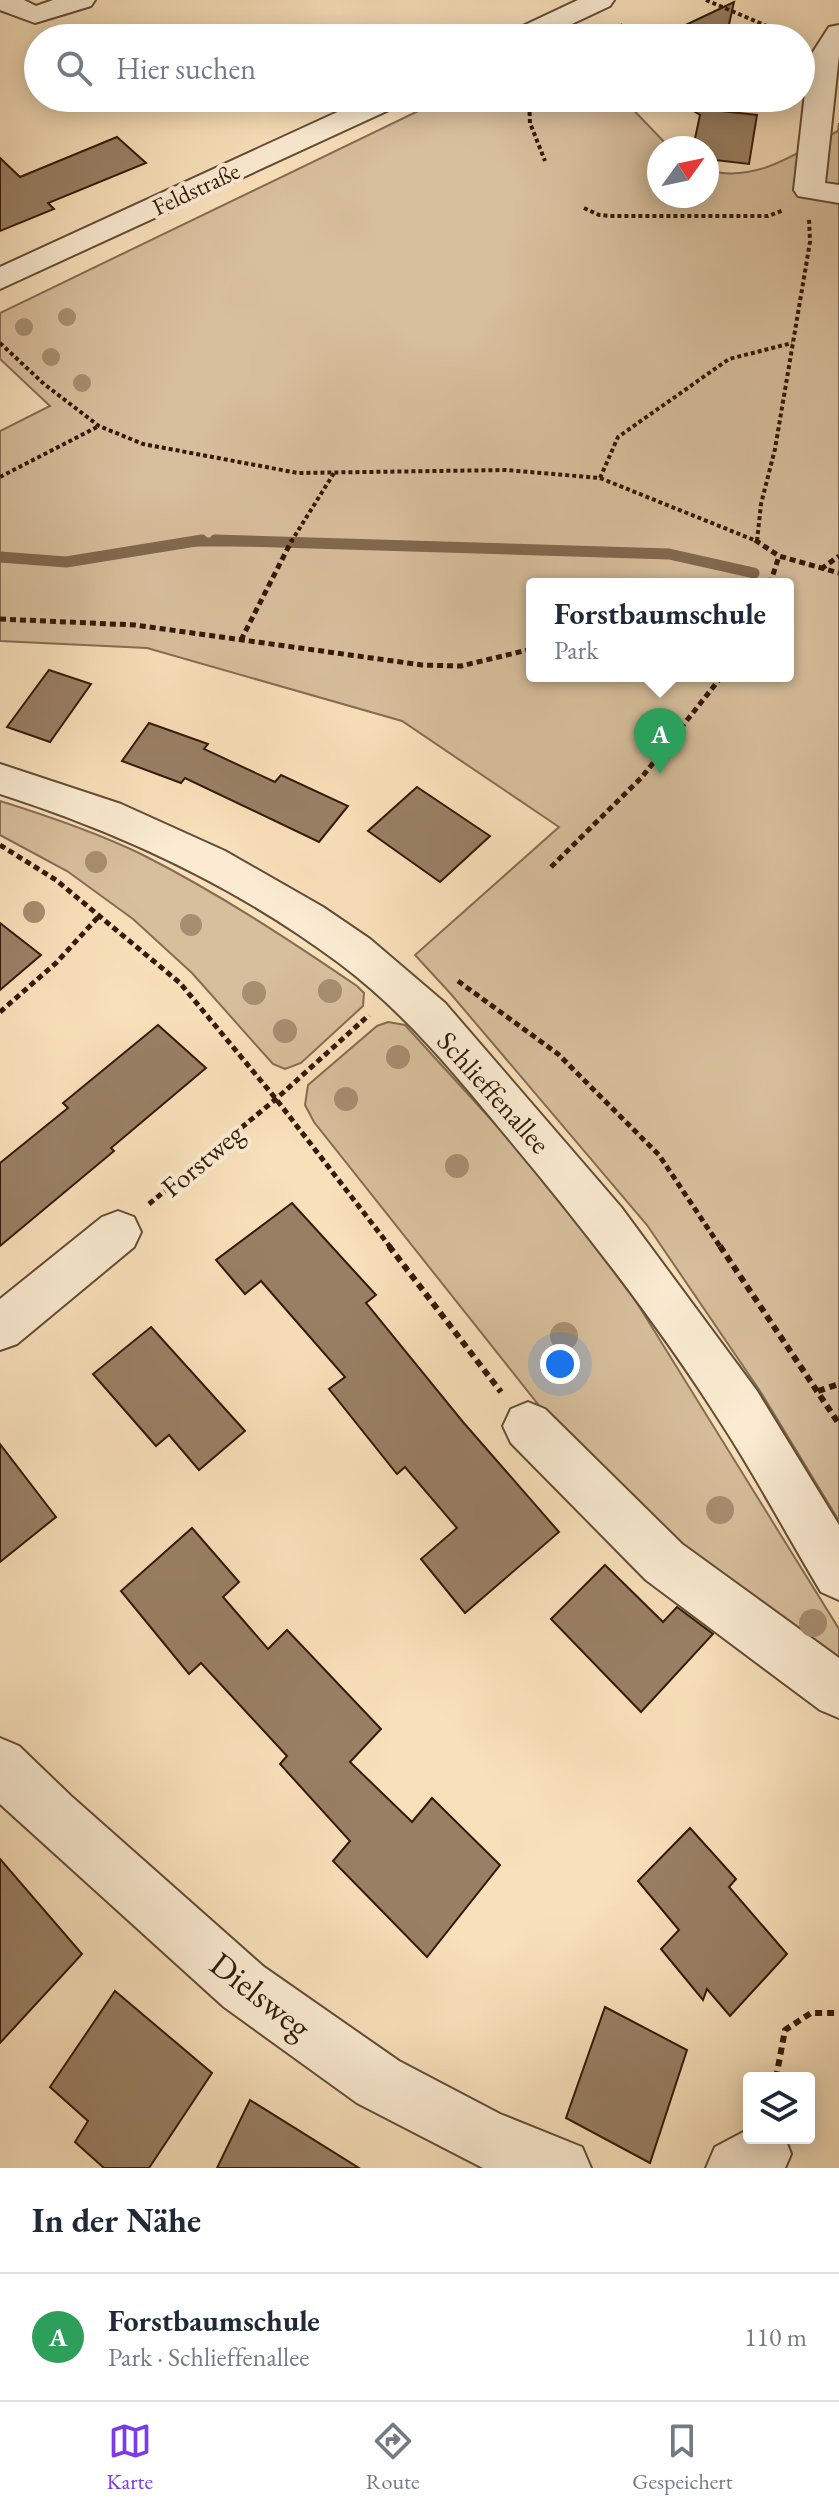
<!DOCTYPE html>
<html lang="de">
<meta charset="utf-8">
<style>
:root{--surface:#fff;--page:#f6f6f7;--text:#1f2937;--muted:#747a83;--line:#e0e1e3;--accent:#7c3aed}
body{margin:0;font-family:"EB Garamond",serif;background:var(--page);color:var(--text)}
.controls{position:absolute;right:24px;bottom:24px;display:grid;overflow:hidden;border-radius:8px;box-shadow:0 4px 20px #0003}
.controls button{width:72px;height:72px;display:grid;place-items:center;padding:0;border:0;border-bottom:2px solid var(--line);background:var(--surface);color:var(--text);font:40px sans-serif}
.compass{position:absolute;left:647px;top:136px;width:72px;height:72px;border-radius:50%;background:var(--surface);box-shadow:0 4px 20px #0003;rotate:57deg}
.you{position:absolute;left:560px;top:1364px;width:28px;height:28px;margin:-20px;border:6px solid #fff;border-radius:50%;background:#1a73e8;box-shadow:0 0 0 12px #1a73e833}
.badge{display:grid;place-items:center;width:52px;height:52px;border-radius:50%;background:var(--accent);color:#fff;font-size:26px;font-weight:700}
.pin{position:absolute;translate:-50% -66px;filter:drop-shadow(0 2px 4px #0008)}
.pin::after{content:'';position:absolute;top:42px;width:28px;height:24px;background:inherit;clip-path:polygon(0 0,100% 0,50% 100%)}
.popup{position:absolute;left:526px;top:578px;width:268px;height:104px;box-sizing:border-box;display:grid;place-content:center;border-radius:8px;background:var(--surface);filter:drop-shadow(0 2px 6px #0005);font-size:26px;white-space:nowrap;color:var(--muted)}
.popup b{font-size:30px;color:var(--text)}
.popup::after{content:'';position:absolute;left:50%;top:100%;margin-left:-16px;border:16px solid transparent;border-top-color:var(--surface)}
.list{margin:0;padding:0;list-style:none}
h2{display:flex;justify-content:space-between;align-items:center;height:104px;margin:0;padding:0 32px;font-size:34px}
h2 small{font-size:26px;font-weight:400;color:var(--muted)}
.list li{display:grid;grid-template-columns:52px 1fr auto;gap:24px;align-items:center;box-sizing:border-box;height:128px;padding:0 32px;border-top:2px solid var(--line)}
.list b{display:block;font-size:30px;white-space:nowrap}
.list p{margin:0;font-size:26px;white-space:nowrap;color:var(--muted)}
.list em{font-size:26px;font-style:normal;color:var(--muted)}
.icon{flex:none;width:44px;height:44px;fill:none;stroke:currentColor;stroke-width:2;stroke-linecap:round;stroke-linejoin:round}
.map{position:relative;flex:none;width:839px;height:2168px;overflow:hidden}
.search{position:absolute;background:var(--surface);box-shadow:0 4px 20px #0003;left:24px;right:24px;top:24px;height:88px;display:flex;align-items:center;gap:20px;box-sizing:border-box;padding:0 28px;border-radius:44px;color:var(--muted);font-size:30px}
.sheet{height:232px;background:var(--surface)}
nav{display:flex;justify-content:space-around;align-items:center;box-sizing:border-box;height:112px;border-top:2px solid var(--line);background:var(--surface);font-size:22px;color:var(--muted)}
nav a{display:grid;justify-items:center;gap:4px}
nav .on{color:var(--accent)}
.map>svg:first-child{display:block}
.green{fill:#d7be9c;stroke:#856c52;stroke-width:2;fill-rule:evenodd}
.lines{fill:none;stroke-linecap:round;stroke-linejoin:round}
.stream-far1{stroke:#81684e;stroke-width:9}
.stream{stroke:#81684e;stroke-width:11}
.building{fill:#998065;stroke:#331908;stroke-width:2}
.minor-casing{stroke:#644b34;stroke-width:4}
.path-far2{stroke:#331908;stroke-width:4;stroke-dasharray:4 3;stroke-linecap:butt}
.path-far1{stroke:#331908;stroke-width:5;stroke-dasharray:6 4;stroke-linecap:butt}
.path{stroke:#331908;stroke-width:6;stroke-dasharray:7 5;stroke-linecap:butt}
.minor{fill:#faebd2;fill-rule:evenodd}
.tree{fill:#a78e70}
.labels{text-anchor:middle;stroke-width:8;stroke-linejoin:round;paint-order:stroke}
.far-street-label{font-size:24px;fill:#331908;stroke:#faebd2}
.street-label{font-size:28px;fill:#331908;stroke:#faebd2}
.near-street-label{font-size:34px;fill:#331908;stroke:#faebd2}
</style>
<div class="map">
<svg width="839" height="2168" viewBox="0 0 839 2168">
<rect width="100%" height="100%" fill="#f8e0ba"/>
<filter id="stains"><feTurbulence type="fractalNoise" baseFrequency=".0025" numOctaves="4"/><feColorMatrix values="0 0 0 0 .2 0 0 0 0 .09 0 0 0 0 .02 0 0 0 .5 -.17"/></filter>
<radialGradient id="worn" r=".72"><stop offset=".6" stop-color="#630" stop-opacity="0"/><stop offset="1" stop-color="#630" stop-opacity=".3"/></radialGradient>
<g class="green">
<path d="M445,98H622L670,148H659V196H707V170C755,184 797,153 838,131L839,123V1521L760,1391L647,1225L450,993L415,955L559,827L402,721L147,648L0,641V431L50,406L0,359V313ZM532,584H788V676H532Z"/>
<path d="M0,801C48,816 98,833 143,855C218,893 288,939 357,986L364,993L363,1006L301,1063L285,1069L273,1064L192,973L133,919L67,871L0,835Z"/>
<path d="M388,1022L405,1025L507,1137L624,1282L839,1629V1667L744,1606L564,1437L314,1122L305,1105L308,1085L377,1026Z"/>
</g>
<g class="lines">
<path class="stream-far1" d="M189,542H282"/>
<g class="stream">
<path d="M215,540L669,554L754,573"/>
<path d="M0,557L66,562L202,540"/>
</g>
</g>
<g class="building">
<path d="M734,2L726,38H626L643,31L650,35L667,27L673,31Z"/>
<path d="M673,98H713L710,110L757,115L749,164L707,159V148H693L700,115Z"/>
<path d="M117,137L146,163L48,203L54,209L0,231V158L20,177Z"/>
<path d="M49,670L91,684L50,742L7,727Z"/>
<path d="M149,723L208,744L204,749L275,782L281,775L348,806L319,842L185,778L181,783L122,761Z"/>
<path d="M417,787L490,836L440,882L368,831Z"/>
<path d="M0,923L41,955L0,990Z"/>
<path d="M158,1025L206,1068L111,1148L114,1151L0,1246V1163L68,1108L63,1103Z"/>
<path d="M292,1203L376,1295L366,1303L463,1422L559,1532L465,1613L421,1559L457,1528L405,1467L397,1474L329,1389L345,1377L261,1281L245,1294L216,1260Z"/>
<path d="M151,1327L245,1431L199,1470L169,1435L156,1446L93,1374Z"/>
<path d="M0,1444L56,1517L0,1562Z"/>
<path d="M192,1528L239,1582L223,1597L268,1649L287,1630L381,1729L350,1762L412,1822L432,1798L500,1865L427,1957L333,1861L350,1841L280,1764L287,1756L201,1663L189,1674L121,1591Z"/>
<path d="M605,1565L663,1622L677,1607L713,1634L641,1712L551,1619Z"/>
<path d="M690,1828L736,1879L729,1887L787,1954L730,2016L707,1989L703,2000L661,1949L679,1930L638,1881Z"/>
<path d="M0,1859L82,1954L0,2043Z"/>
<path d="M115,1991L212,2073L149,2168H104L75,2142L88,2121L50,2087Z"/>
<path d="M605,2007L687,2050L650,2163L566,2118Z"/>
<path d="M250,2100L359,2168H217Z"/>
</g>
<g class="lines">
<g class="minor-casing">
<g id="minor">
<path d="M0,0H24L36,6L53,0H95L91,6L35,23L0,10Z"/>
<path d="M578,0H614L610,6L542,38H506L510,32Z"/>
<path d="M839,25V55L825,183L839,185V203L798,196L794,190L809,58L829,27Z"/>
<path d="M368,98H406L402,104L0,289V267Z"/>
<path d="M0,764L121,804L225,851L323,907L370,939L445,1003L621,1207L757,1391L839,1525V1600L821,1592C788,1537 758,1480 723,1426C657,1322 581,1225 502,1131C452,1070 403,1011 339,963C236,886 121,833 0,794Z"/>
<path d="M118,1211L134,1217L141,1232L134,1247L17,1344L0,1350V1299L102,1217Z"/>
<path d="M528,1402L545,1409L682,1544L839,1658V1718L820,1710L646,1580L511,1443L503,1426L511,1409Z"/>
<path d="M0,1738L19,1746L71,1796L264,1967L399,2061L500,2114L582,2147L591,2168H483L357,2103L224,2007L0,1804Z"/>
<path d="M749,2129V2138H785L791,2154L785,2168H706L715,2147Z"/>
</g>
</g>
<g class="path-far2">
<path d="M706,0L795,38"/>
<path d="M620,25L630,31L622,38"/>
<path d="M529,98L530,123L545,161"/>
<path d="M426,103L436,98"/>
<path d="M584,208L599,215L612,216H768L784,210"/>
<path d="M0,343L44,384L99,426L143,444L298,473L506,470L600,478L759,542"/>
<path d="M0,477L99,426"/>
<path d="M600,478L618,437L729,359L792,343"/>
<path d="M757,541L761,504L775,449L810,242L809,218"/>
<path d="M291,542L334,473"/>
</g>
<g class="path-far1">
<path d="M755,540L779,556L839,573"/>
<path d="M821,569L839,556"/>
<path d="M770,584L779,556"/>
<path d="M0,619L135,625L422,665L461,666L532,649"/>
<path d="M241,640L292,540"/>
<path d="M0,845L56,880L180,983L276,1099L391,1248"/>
<path d="M551,867L642,777L722,676"/>
<path d="M458,981L558,1054L659,1155L721,1248"/>
<path d="M0,1012L56,963L100,915"/>
<path d="M149,1204L276,1099L369,1015"/>
</g>
<g class="path">
<path d="M389,1246L501,1392"/>
<path d="M720,1246L839,1424"/>
<path d="M818,1391L839,1384"/>
<path d="M776,2078L785,2030L811,2013H839"/>
</g>
<use href="#minor" class="minor"/>
</g>
<g class="tree">
<circle cx="67" cy="317" r="9"/>
<circle cx="24" cy="327" r="9"/>
<circle cx="51" cy="357" r="9"/>
<circle cx="82" cy="383" r="9"/>
<circle cx="96" cy="862" r="11"/>
<circle cx="34" cy="912" r="11"/>
<circle cx="191" cy="925" r="11"/>
<circle cx="330" cy="991" r="12"/>
<circle cx="254" cy="993" r="12"/>
<circle cx="285" cy="1031" r="12"/>
<circle cx="398" cy="1057" r="12"/>
<circle cx="346" cy="1099" r="12"/>
<circle cx="457" cy="1166" r="12"/>
<circle cx="564" cy="1336" r="14"/>
<circle cx="720" cy="1510" r="14"/>
<circle cx="813" cy="1623" r="14"/>
</g>
<g class="labels">
<g class="far-street-label">
<text transform="translate(196 189) rotate(-25)" y="8">Feldstraße</text>
</g>
<g class="street-label">
<text transform="translate(494 1092) rotate(48)" y="10">Schlieffenallee</text>
<text transform="translate(202 1160) rotate(-40)" y="10">Forstweg</text>
</g>
<g class="near-street-label">
<text transform="translate(261 1995) rotate(38)" y="12">Dielsweg</text>
</g>
</g>
<rect width="100%" height="100%" filter="url(#stains)"/>
<rect width="100%" height="100%" fill="url(#worn)"/>
</svg>
<div class="controls">
<button><svg class="icon" aria-label="layers" viewBox="0 0 24 24"><path d="M12 4l9 5-9 5-9-5zM3 14l9 5 9-5"/></svg></button>
</div>
<svg class="compass" viewBox="-18 -18 36 36"><path d="M0-13l5 13h-10z" fill="#e53935"/><path d="M0 13l5-13h-10z" fill="#747a83"/></svg>
<div class="you"></div>
<div class="pin badge" style="left:660px;top:774px;background:#2e9e5b">A</div>
<div class="popup"><b>Forstbaumschule</b>Park</div>
<div class="search"><svg class="icon" aria-label="search" viewBox="0 0 24 24"><circle cx="10" cy="10" r="6"/><path d="M15 15l6 6"/></svg>Hier suchen</div>
</div>
<section class="sheet">
<h2>In der Nähe<small></small></h2>
<ul class="list">
<li><span class="badge" style="background:#2e9e5b">A</span><div><b>Forstbaumschule</b><p>Park · Schlieffenallee</p></div><em>110 m</em></li>
</ul>
</section>
<nav>
<a class="on"><svg class="icon" aria-label="map" viewBox="0 0 24 24"><path d="M3 6l6-2 6 2 6-2v14l-6 2-6-2-6 2zM9 4v14M15 6v14"/></svg>Karte</a>
<a><svg class="icon" aria-label="directions" viewBox="0 0 24 24"><path d="M12 3l9 9-9 9-9-9zM9 14v-3h6M13 9l2 2-2 2"/></svg>Route</a>
<a><svg class="icon" aria-label="saved" viewBox="0 0 24 24"><path d="M7 4h10v16l-5-4-5 4z"/></svg>Gespeichert</a>
</nav>
